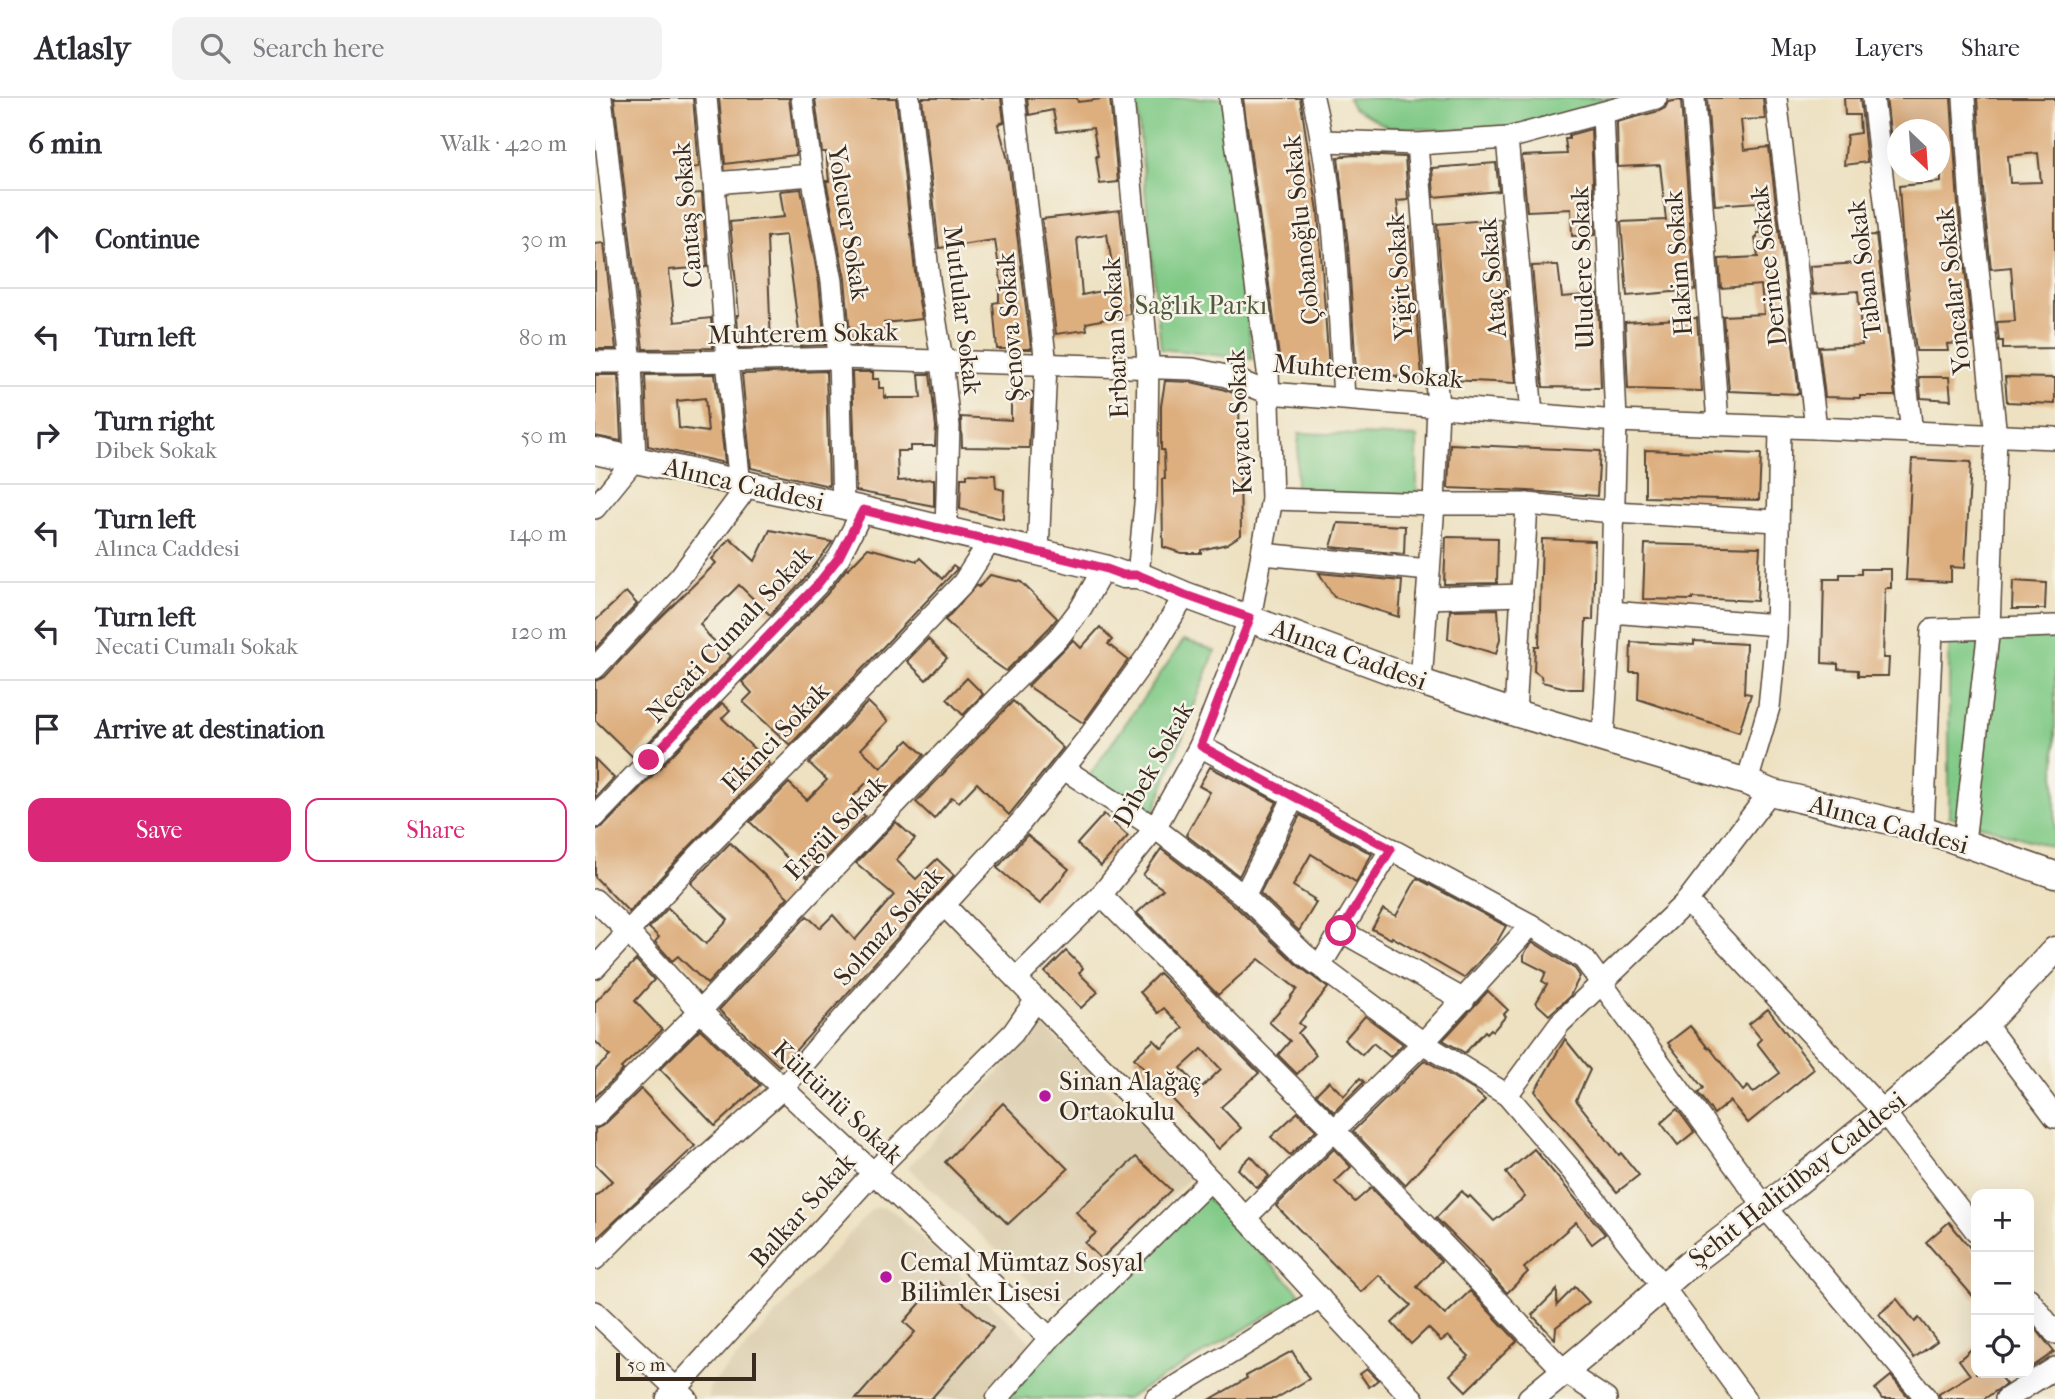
<!DOCTYPE html>
<meta charset="utf-8">
<style>
:root{--surface:#fff;--page:#f2f2f3;--text:#2b2b33;--muted:#7c7c81;--line:#e1e1e2;--accent:#db2777}
body{margin:0;font-family:"IM FELL French Canon",serif;background:var(--page);color:var(--text)}
.controls{position:absolute;right:21px;bottom:21px;display:grid;overflow:hidden;border-radius:14px;box-shadow:0 7px 28px #0002}
.controls button{width:63px;height:63px;display:grid;place-items:center;padding:0;border:0;border-bottom:2px solid var(--line);background:var(--surface);color:var(--text);font:35px sans-serif}
.compass{position:absolute;left:1292px;top:21px;width:63px;height:63px;border-radius:50%;background:var(--surface);box-shadow:0 7px 28px #0002;rotate:155deg}
.scale{position:absolute;left:21px;bottom:18px;width:140px;box-sizing:border-box;padding-left:7px;border:4px solid #3b2a1e;border-top:0;font-size:19px;line-height:24px;white-space:nowrap;color:#3b2a1e;-webkit-text-stroke:5px #f7f3e8;paint-order:stroke}
.stop{position:absolute;width:21px;height:21px;margin:-16px;border:5px solid #db2777;border-radius:50%;background:#fff}
.stop.end{background:#db2777;border-color:#fff;box-shadow:0 2px 7px #0008}
.list{margin:0;padding:0;list-style:none}
h2{display:flex;justify-content:space-between;align-items:center;height:91px;margin:0;padding:0 28px;font-size:30px}
h2 small{font-size:23px;font-weight:400;color:var(--muted)}
.list li{display:grid;grid-template-columns:46px 1fr auto;gap:21px;align-items:center;box-sizing:border-box;height:98px;padding:0 28px;border-top:2px solid var(--line)}
.list b{display:block;font-size:26px;white-space:nowrap}
.list p{margin:0;font-size:23px;white-space:nowrap;color:var(--muted)}
.list em{font-size:23px;font-style:normal;color:var(--muted)}
.actions{display:flex;gap:14px;padding:21px 28px}
.actions a{flex:1;padding:16px 0;border:2px solid var(--accent);border-radius:14px;text-align:center;font-size:24px;color:var(--accent)}
.actions .main{background:var(--accent);color:#fff}
.icon{flex:none;width:38px;height:38px;fill:none;stroke:currentColor;stroke-width:2;stroke-linecap:round;stroke-linejoin:round}
.map{position:relative;flex:none;width:1460px;height:1301px;overflow:hidden}
header{display:flex;align-items:center;gap:42px;box-sizing:border-box;height:98px;padding:0 35px;background:var(--surface);border-bottom:2px solid var(--line)}
header strong{font-size:33px}
nav{display:flex;gap:38px;margin-inline-start:auto;font-size:24px}
.search{width:490px;height:63px;background:var(--page);display:flex;align-items:center;gap:18px;box-sizing:border-box;padding:0 24px;border-radius:14px;color:var(--muted);font-size:26px}
main{display:flex}
aside{flex:1;background:var(--surface)}
.map>svg:first-child{display:block}
.built{fill:#ddcfb1}
.green{fill:#7fc985;stroke:#5d7a52;stroke-width:2}
.building{fill:#ddae7e;fill-rule:evenodd}
.lines{fill:none;stroke-linecap:round;stroke-linejoin:round}
.minor-casing{stroke:#564536;stroke-width:24}
.major-casing{stroke:#564536;stroke-width:29}
.minor{stroke:#fff;stroke-width:21}
.major{stroke:#fff;stroke-width:26}
.route{stroke:#db2777;stroke-width:9}
.poi-dot{fill:#b5179e;stroke:#f7f3e8;stroke-width:2.5}
.labels{text-anchor:middle;stroke-width:5;stroke-linejoin:round;paint-order:stroke}
.street-label{font-size:26px;fill:#3b2a1e;stroke:#f7f3e8}
.park-label{font-size:26px;fill:#4f5a3d;stroke:#f7f3e8}
.poi-label{font-size:26px;fill:#3b2a1e;stroke:#f7f3e8;text-anchor:start}
</style>
<header>
<strong>Atlasly</strong>
<div class="search"><svg class="icon" aria-label="search" viewBox="0 0 24 24"><circle cx="10" cy="10" r="6"/><path d="M15 15l6 6"/></svg>Search here</div>
<nav><a>Map</a><a>Layers</a><a>Share</a></nav>
</header>
<main>
<aside>
<h2>6 min<small>Walk · 420 m</small></h2>
<ul class="list">
<li><svg class="icon" aria-label="ahead" viewBox="0 0 24 24"><path d="M12 20V5M6 11l6-6 6 6"/></svg><div><b>Continue</b></div><em>30 m</em></li>
<li><svg class="icon" aria-label="left" viewBox="0 0 24 24"><path d="M17 20v-9H6M10 6l-5 5 5 5"/></svg><div><b>Turn left</b></div><em>80 m</em></li>
<li><svg class="icon" aria-label="right" viewBox="0 0 24 24"><path d="M7 20v-9h11M14 6l5 5-5 5"/></svg><div><b>Turn right</b><p>Dibek Sokak</p></div><em>50 m</em></li>
<li><svg class="icon" aria-label="left" viewBox="0 0 24 24"><path d="M17 20v-9H6M10 6l-5 5 5 5"/></svg><div><b>Turn left</b><p>Alınca Caddesi</p></div><em>140 m</em></li>
<li><svg class="icon" aria-label="left" viewBox="0 0 24 24"><path d="M17 20v-9H6M10 6l-5 5 5 5"/></svg><div><b>Turn left</b><p>Necati Cumalı Sokak</p></div><em>120 m</em></li>
<li><svg class="icon" aria-label="arrive" viewBox="0 0 24 24"><path d="M6 21V4h12l-3 4 3 4H6"/></svg><div><b>Arrive at destination</b></div></li>
</ul>
<div class="actions"><a class="main">Save</a><a>Share</a></div>
</aside>
<div class="map">
<svg width="1460" height="1301" viewBox="0 0 1460 1301">
<rect width="100%" height="100%" fill="#f7f3e8"/>
<filter id="ink" filterUnits="userSpaceOnUse"><feTurbulence type="fractalNoise" baseFrequency=".0143" numOctaves="2"/><feDisplacementMap in="SourceGraphic" scale="14" xChannelSelector="R" yChannelSelector="G"/><feConvolveMatrix kernelMatrix="1 2 1 2 8 2 1 2 1" color-interpolation-filters="sRGB"/></filter>
<filter id="wash" filterUnits="userSpaceOnUse"><feTurbulence type="fractalNoise" baseFrequency=".00686" numOctaves="4" result="noise"/><feDisplacementMap in="SourceGraphic" scale="28" xChannelSelector="R" yChannelSelector="G"/><feGaussianBlur stdDeviation="1.57" result="paint"/><feColorMatrix in="noise" values="0 0 0 0 0 0 0 0 0 0 0 0 0 0 0 0 0 1.4 0 .05"/><feComposite in="paint" operator="in"/></filter>
<g filter="url(#wash)">
<rect width="100%" height="100%" fill="#ede1c1"/>
<g class="built">
<path d="M448,928L599,1076L462,1209L313,1069Z"/>
<path d="M289,1109L299,1114L435,1243L436,1252L394,1301H114V1290L278,1110Z"/>
</g>
<g class="green">
<path d="M541,0H629L657,261L566,251Z"/>
<path d="M753,0H1032L928,30L850,32L793,29L758,10Z"/>
<path d="M704,335L822,339V400L700,396Z"/>
<path d="M1460,534V750L1354,718V536Z"/>
<path d="M589,542L620,553L557,719L494,678Z"/>
<path d="M608,1096L707,1197L531,1301H408Z"/>
</g>
<g id="blocks">
<g class="building">
<path d="M19,0H98L104,69L88,71L91,96L107,95L112,169L74,172L80,224L116,220L118,250L48,251Z"/>
<path d="M124,0H194L201,57L130,66Z"/>
<path d="M220,0H301L321,183L327,221L289,225L290,240H287V245H277V248L256,247L250,181L231,83H234L231,54H227Z"/>
<path d="M327,0H406L409,24L403,26L413,62L436,251H402L398,205L404,204V190H407L400,142L344,150Z"/>
<path d="M432,0H482L483,4L515,0L523,84L505,86L501,58H503L498,30L462,34L458,12L434,17Z"/>
<path d="M648,0H705L723,113L734,271L685,266Z"/>
<path d="M1112,0H1168L1170,21L1146,22L1149,52L1174,49L1204,296L1134,293L1128,218L1169,216L1166,187L1126,190L1124,161L1163,159L1160,140H1162V135H1165L1162,104L1120,107Z"/>
<path d="M1249,0H1265L1272,64L1249,67L1252,37L1265,35L1264,17H1250Z"/>
<path d="M1291,0H1356L1363,107L1378,244L1352,246L1353,253H1321L1307,135L1304,88L1346,84L1345,32H1303V40L1296,41Z"/>
<path d="M1382,0H1460V250L1408,251V243H1404L1402,224L1420,223L1416,169L1396,171L1389,105ZM1443,55L1446,84L1415,85L1413,58Z"/>
<path d="M1086,2L1100,192L1032,198L1026,124L1071,122L1065,67L1023,69L1022,24L1064,13L1070,10L1073,4Z"/>
<path d="M996,31L1000,137L977,138L976,111L932,113L927,58L972,56L970,41H974V37Z"/>
<path d="M758,57L810,59L813,102L802,103L805,130L815,129L827,279L802,280V278L761,273L753,148L743,59Z"/>
<path d="M901,65L904,93L839,99L837,70Z"/>
<path d="M206,91L224,185L230,247L206,248L191,137L172,139L176,249L144,250L142,217H144L135,124L189,119L185,93Z"/>
<path d="M525,112L535,216L491,225L492,232L461,236L447,121ZM512,136L521,190L487,197L482,140Z"/>
<path d="M906,121L921,285L854,282L842,126Z"/>
<path d="M1281,137L1300,298H1265V300L1230,299L1224,249L1267,247L1263,193L1218,196L1215,168L1266,165L1264,138Z"/>
<path d="M9,145L21,251H0V146Z"/>
<path d="M963,167L967,199L1003,196L1006,290L948,289L937,168Z"/>
<path d="M1102,220L1107,293L1033,291L1030,224Z"/>
<path d="M231,273L234,388L156,370L147,276Z"/>
<path d="M257,274H278V281H284V290H289V299L291,298V300H326L324,276H335L341,329L340,348H315V353H302L303,383L339,381V408L261,393Z"/>
<path d="M120,276L130,365L53,348L50,277ZM110,300L113,334L84,330L82,303Z"/>
<path d="M0,277H23L26,343L0,338Z"/>
<path d="M1324,279H1354L1356,302L1326,300Z"/>
<path d="M1410,279L1460,280V306L1412,304Z"/>
<path d="M570,283L596,284L627,291L644,297L646,437L632,446L606,452V455H586L568,449L567,381H570L569,352H566V308Z"/>
<path d="M416,293L437,294L434,350L367,349L366,319L416,322Z"/>
<path d="M855,346L1005,353L1002,398L933,393L853,390Z"/>
<path d="M1050,352L1166,356L1164,402L1050,399Z"/>
<path d="M1317,361L1376,364L1370,470L1356,469V484L1311,482Z"/>
<path d="M372,376L400,377L401,390L409,392L408,421L365,411L366,380H372Z"/>
<path d="M743,425L810,428L809,456L736,449Z"/>
<path d="M175,432L237,444L212,478L175,517L144,487L105,526L114,538L136,558L39,660L0,622V583L10,579L61,524L121,465L117,461L135,440L160,463Z"/>
<path d="M851,439L903,440L902,485L849,486Z"/>
<path d="M947,441L1000,443L998,522H991L988,591H975L947,584L946,578L939,573L940,548H944Z"/>
<path d="M1050,446L1165,449L1162,503L1097,500V502L1048,501Z"/>
<path d="M273,450L322,463L325,460L347,481L358,468L362,471L195,647L148,604L157,595L147,584L232,496L252,470L253,471Z"/>
<path d="M1266,471H1296V490H1290L1288,560H1294L1293,578H1263V572L1243,571V566L1227,565L1229,481H1245V476H1266Z"/>
<path d="M724,475L807,483L804,519L739,499Z"/>
<path d="M395,477L426,484L462,520L454,530L411,573L383,553L350,522L382,487L384,489Z"/>
<path d="M1418,483L1451,485L1450,511H1417Z"/>
<path d="M31,494L42,506L0,551V523Z"/>
<path d="M903,511L905,541L901,556L853,541L855,512Z"/>
<path d="M505,529L517,542L513,546L533,562L488,625L433,588L478,542L486,550Z"/>
<path d="M333,541L352,560L331,582L312,563Z"/>
<path d="M1099,543L1151,546L1149,595L1156,596L1144,634L1043,601L1044,574H1035L1036,544L1099,547Z"/>
<path d="M372,580L388,596L368,617L352,601Z"/>
<path d="M418,603L468,650L414,717L382,685L364,704L357,699L339,721L321,704Z"/>
<path d="M273,604L293,623L266,651L286,670L313,642L329,657L290,698L274,682L254,703L270,718L212,779L155,724L194,685L212,702L232,682L214,665Z"/>
<path d="M127,605L135,612L127,620L175,666L93,750L34,814L0,779V732L9,728Z"/>
<path d="M0,661L19,680L0,700Z"/>
<path d="M615,669L682,704L644,778L591,737L615,694L604,688Z"/>
<path d="M509,716L533,738L506,768L482,746Z"/>
<path d="M705,717L777,756L761,784L716,756L698,788L719,801L718,802L721,805L704,833L665,795Z"/>
<path d="M301,724L320,741L301,762L321,781L342,761L359,777L192,962L191,961L184,968L124,912L212,818L225,830L238,817L260,842L299,797L261,765Z"/>
<path d="M432,737L474,771L445,806L402,770Z"/>
<path d="M135,745L193,799L112,886L83,858L77,863L60,844L64,839L54,830L73,810L111,846L133,822L96,785Z"/>
<path d="M566,751L640,808L701,866L733,890L704,925L709,929L703,935L721,957L702,976L683,957L695,943L674,924L697,899L696,898L702,891L664,861L623,897L542,815L568,791L548,777Z"/>
<path d="M822,780L911,828L902,844L869,880L797,839L796,841L777,831L788,811L801,818Z"/>
<path d="M938,844L980,871L985,878L975,898L954,917L941,905L952,886L947,883L951,874L929,863V857L932,851Z"/>
<path d="M471,853L488,870L484,875L503,894L486,910L450,874Z"/>
<path d="M41,862L59,882L40,903L67,932L26,970L28,972L0,999V972L15,958L0,943V904Z"/>
<path d="M564,875L664,975L626,1009L646,1030L624,1051L539,960L559,942L567,950L588,930L569,910L563,915L545,894ZM607,951L626,971L605,991L586,970Z"/>
<path d="M893,893L913,912L909,916L911,918L898,933L896,931L892,935L890,933L870,955L848,942Z"/>
<path d="M1173,911L1219,971L1153,1025L1135,1003L1119,1016L1103,995L1108,990L1073,945L1095,928L1113,950L1114,949L1148,993L1153,988L1158,995L1185,975L1162,945L1166,941L1154,926Z"/>
<path d="M770,918L808,946L795,959L778,945L767,957L749,942Z"/>
<path d="M105,931L165,987L120,1028L65,971Z"/>
<path d="M970,941L995,972L981,1002L1024,1057L1026,1055L1044,1077L1022,1094L953,1011L940,993Z"/>
<path d="M830,962L879,992L890,1002L810,1087L758,1033Z"/>
<path d="M765,980L769,984L739,1014L721,996L734,983L749,998Z"/>
<path d="M46,991L100,1048L0,1142V1099L17,1083L0,1066V1031L9,1027Z"/>
<path d="M408,1005L473,1071L413,1126L350,1064Z"/>
<path d="M1082,1011L1099,1034L1083,1047L1066,1025Z"/>
<path d="M703,1014L721,1032L695,1057L676,1039Z"/>
<path d="M739,1051L756,1069L740,1084L760,1104L776,1090L846,1163L822,1189L850,1217L875,1193L922,1243L871,1293L855,1277L874,1258L853,1238L846,1243L833,1230L816,1246L797,1225L816,1207L784,1177L766,1194L681,1108Z"/>
<path d="M939,1051L1010,1136L997,1146L981,1124L929,1170L933,1174L912,1195L894,1175L895,1174L841,1120L867,1093L873,1100L875,1098L899,1123L930,1099L911,1075Z"/>
<path d="M656,1058L674,1078L662,1090L643,1071Z"/>
<path d="M541,1059L576,1092L506,1161L490,1145L501,1135L481,1114Z"/>
<path d="M1354,1124L1381,1157V1202L1331,1144Z"/>
<path d="M344,1184L398,1230L336,1301H261L320,1234L309,1224Z"/>
<path d="M980,1189L994,1204L961,1229L960,1241L937,1217L962,1192V1207Z"/>
<path d="M1302,1201L1320,1224L1324,1220L1342,1243L1319,1260L1284,1216Z"/>
<path d="M1434,1222L1459,1254L1434,1271Z"/>
<path d="M1381,1247V1275H1402L1411,1286L1389,1301H1345L1344,1296L1375,1277L1364,1262Z"/>
<path d="M697,1253L714,1281L680,1301H616L652,1280L651,1278Z"/>
<path d="M772,1271L783,1282L774,1289L765,1276Z"/>
<path d="M1296,1278L1315,1301H1287L1280,1291Z"/>
</g>
</g>
</g>
<g filter="url(#ink)">
<use href="#blocks" fill-opacity="0" stroke="#564536" stroke-width="2"/>
<g class="lines">
<g class="minor-casing">
<g id="minor">
<path d="M207,0L217,77L237,183L244,260L248,408"/>
<path d="M314,0L334,182L347,262L354,328L351,432"/>
<path d="M419,0L451,266L443,455"/>
<path d="M528,0L553,262L551,396L543,477"/>
<path d="M718,0C741,98 743,200 749,300"/>
<path d="M1099,0L1123,325"/>
<path d="M1181,0L1221,330"/>
<path d="M1278,0L1317,335"/>
<path d="M1008,15L1021,323L1016,514"/>
<path d="M912,40L937,316"/>
<path d="M728,43L822,46L913,40L1061,0"/>
<path d="M822,46L843,308L839,406L826,584"/>
<path d="M119,85L217,77"/>
<path d="M0,264H93L244,260L598,271L631,278L674,295L1021,323L1221,330L1460,340"/>
<path d="M677,401L839,406H932L1018,414L1183,423"/>
<path d="M0,410L40,361L36,264L6,0"/>
<path d="M667,456L834,472"/>
<path d="M832,500L927,497"/>
<path d="M0,570L85,479L146,397L132,263L119,85L111,0"/>
<path d="M920,615L932,406"/>
<path d="M1008,641L1016,514L1181,527"/>
<path d="M605,648L936,827L989,861L1170,1109L1332,1301"/>
<path d="M469,671L560,730L649,798L710,857L828,945L912,997L978,1074L1068,1189L1150,1301"/>
<path d="M1152,684L1174,609L1181,538L1185,330"/>
<path d="M0,719L222,487L244,459L268,412"/>
<path d="M1328,731L1337,532L1460,528"/>
<path d="M1369,744L1394,530L1401,338L1376,106L1369,0"/>
<path d="M506,797L739,1032L970,1274L1011,1301"/>
<path d="M649,798L699,699"/>
<path d="M0,802L34,835L105,913L455,1240"/>
<path d="M1092,803L1175,694"/>
<path d="M349,807L580,1044L818,1301"/>
<path d="M746,833L869,902"/>
<path d="M725,868L796,751"/>
<path d="M0,870L102,759L216,644L368,485L395,443"/>
<path d="M421,881L506,797L560,730L605,648L655,520L677,401L673,273L635,0"/>
<path d="M1390,926L1460,1019"/>
<path d="M912,997L965,925L1092,803L1289,1014L1381,1133"/>
<path d="M0,1018L105,913L212,798L403,599L464,539L486,510L509,470"/>
<path d="M650,1120L828,945L936,827"/>
<path d="M0,1161L39,1122L188,990L228,943L349,807L426,724L496,636L558,550L590,497"/>
<path d="M1434,1201L1460,1235"/>
<path d="M0,1214L92,1301"/>
<path d="M72,1301L278,1075L418,935L441,902"/>
<path d="M402,1301L455,1240L615,1082"/>
<path d="M561,1301L725,1200"/>
<path d="M1411,1301L1460,1270"/>
</g>
</g>
<g class="major-casing">
<g id="major">
<path d="M0,353L268,412L509,470L528,477H543L590,497L826,584L920,615L1152,684L1175,694L1328,731L1460,777"/>
<path d="M936,1301L993,1254L1093,1167L1195,1090L1289,1014L1390,926L1460,852"/>
</g>
</g>
<use href="#minor" class="minor"/>
<use href="#major" class="major"/>
</g>
</g>
<g class="lines" filter="url(#ink)">
<path class="route" d="M54,662L222,487L244,459L268,412L509,470L528,477H543L590,497L655,520L606,648L796,751L746,833"/>
</g>
<g class="poi-dot">
<circle cx="450" cy="998" r="7"/>
<circle cx="291" cy="1179" r="7"/>
</g>
<g class="labels">
<g class="street-label">
<text transform="translate(92 117) rotate(-95)" y="9">Cantaş Sokak</text>
<text transform="translate(254 125) rotate(81)" y="9">Yolcuer Sokak</text>
<text transform="translate(706 132) rotate(-96)" y="9">Çobanoğlu Sokak</text>
<text transform="translate(1083 165) rotate(-94)" y="9">Hakim Sokak</text>
<text transform="translate(1173 168) rotate(-97)" y="9">Derince Sokak</text>
<text transform="translate(987 170) rotate(-92)" y="9">Uludere Sokak</text>
<text transform="translate(1269 171) rotate(-97)" y="9">Taban Sokak</text>
<text transform="translate(804 179) rotate(-94)" y="9">Yiğit Sokak</text>
<text transform="translate(897 180) rotate(-95)" y="9">Ataç Sokak</text>
<text transform="translate(1358 193) rotate(-96)" y="9">Yoncalar Sokak</text>
<text transform="translate(368 212) rotate(83)" y="9">Mutlular Sokak</text>
<text transform="translate(415 229) rotate(-94)" y="9">Şenova Sokak</text>
<text transform="translate(208 235) rotate(-1)" y="9">Muhterem Sokak</text>
<text transform="translate(520 240) rotate(-93)" y="9">Erbaran Sokak</text>
<text transform="translate(773 273) rotate(5)" y="9">Muhterem Sokak</text>
<text transform="translate(644 324) rotate(-93)" y="9">Kayacı Sokak</text>
<text transform="translate(149 386) rotate(13)" y="9">Alınca Caddesi</text>
<text transform="translate(134 536) rotate(-47)" y="9">Necati Cumalı Sokak</text>
<text transform="translate(754 556) rotate(20)" y="9">Alınca Caddesi</text>
<text transform="translate(180 639) rotate(-46)" y="9">Ekinci Sokak</text>
<text transform="translate(558 666) rotate(-61)" y="9">Dibek Sokak</text>
<text transform="translate(1294 726) rotate(15)" y="9">Alınca Caddesi</text>
<text transform="translate(240 729) rotate(-46)" y="9">Ergül Sokak</text>
<text transform="translate(293 828) rotate(-48)" y="9">Solmaz Sokak</text>
<text transform="translate(243 1004) rotate(43)" y="9">Kültürlü Sokak</text>
<text transform="translate(1202 1081) rotate(-38)" y="9">Şehit Halitilbay Caddesi</text>
<text transform="translate(207 1112) rotate(-48)" y="9">Balkar Sokak</text>
</g>
<g class="park-label">
<text x="606" y="216">Sağlık Parkı</text>
</g>
<g class="poi-label">
<text x="464" y="992">Sinan Alağaç<tspan x="464" dy="30">Ortaokulu</tspan></text>
<text x="305" y="1173">Cemal Mümtaz Sosyal<tspan x="305" dy="30">Bilimler Lisesi</tspan></text>
</g>
</g>
</svg>
<div class="controls">
<button>+</button>
<button>−</button>
<button><svg class="icon" aria-label="locate" viewBox="0 0 24 24"><circle cx="12" cy="12" r="6"/><path d="M12 2v4M12 18v4M2 12h4M18 12h4"/></svg></button>
</div>
<svg class="compass" viewBox="-18 -18 36 36"><path d="M0-13l5 13h-10z" fill="#e53935"/><path d="M0 13l5-13h-10z" fill="#7c7c81"/></svg>
<div class="scale">50 m</div>
<div class="stop" style="left:746px;top:833px"></div>
<div class="stop end" style="left:54px;top:662px"></div>
</div>
</main>
